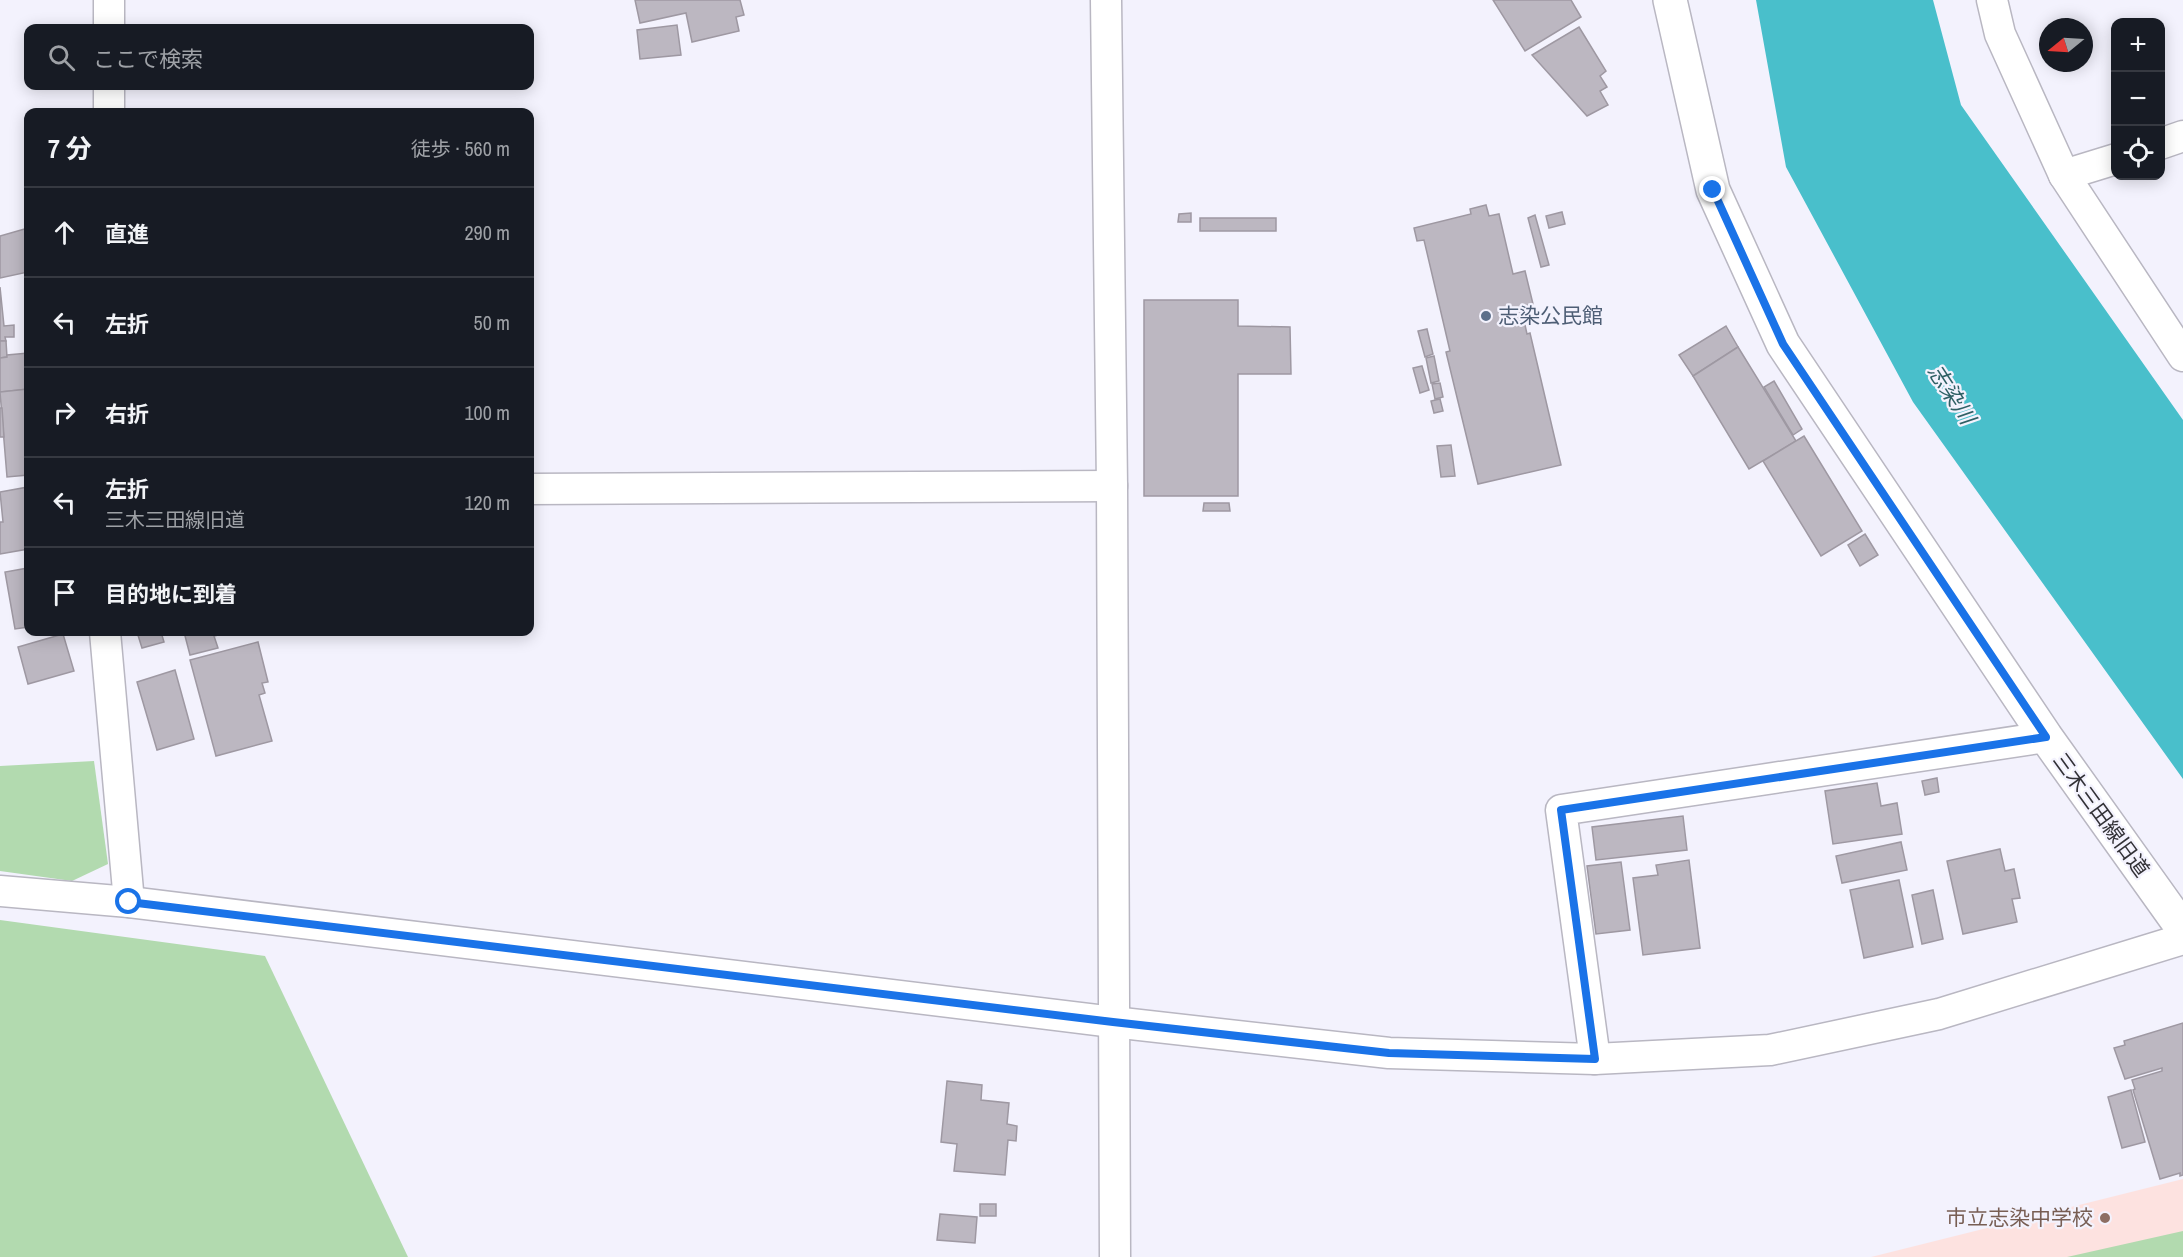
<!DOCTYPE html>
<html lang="ja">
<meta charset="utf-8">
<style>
:root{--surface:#171b24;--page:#20242c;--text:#f1f3f6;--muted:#9ea1a6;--line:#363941}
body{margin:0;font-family:"Archivo Narrow","Noto Sans JP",sans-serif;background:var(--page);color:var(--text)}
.controls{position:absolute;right:18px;top:18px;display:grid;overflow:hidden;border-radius:12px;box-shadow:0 3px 15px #0003}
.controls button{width:54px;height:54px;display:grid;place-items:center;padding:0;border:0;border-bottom:2px solid var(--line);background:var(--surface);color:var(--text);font:30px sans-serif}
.compass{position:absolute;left:2039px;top:18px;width:54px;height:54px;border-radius:50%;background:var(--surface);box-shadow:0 3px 15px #0003;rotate:252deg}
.stop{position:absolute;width:18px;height:18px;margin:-14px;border:4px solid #1a73e8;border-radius:50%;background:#fff}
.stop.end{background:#1a73e8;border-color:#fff;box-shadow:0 2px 6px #0008}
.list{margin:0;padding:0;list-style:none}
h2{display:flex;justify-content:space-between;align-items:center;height:78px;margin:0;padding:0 24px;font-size:26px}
h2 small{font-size:20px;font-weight:400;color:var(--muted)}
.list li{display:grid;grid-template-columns:39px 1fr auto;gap:18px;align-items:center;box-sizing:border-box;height:90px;padding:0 24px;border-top:2px solid var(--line)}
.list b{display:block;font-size:22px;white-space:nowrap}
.list p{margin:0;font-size:20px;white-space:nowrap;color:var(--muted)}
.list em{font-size:20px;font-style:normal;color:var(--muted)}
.icon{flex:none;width:33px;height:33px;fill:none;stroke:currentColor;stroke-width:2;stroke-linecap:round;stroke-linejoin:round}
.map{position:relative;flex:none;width:2183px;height:1257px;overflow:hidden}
.search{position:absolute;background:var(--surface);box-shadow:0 3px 15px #0003;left:24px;top:24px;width:510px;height:66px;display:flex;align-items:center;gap:15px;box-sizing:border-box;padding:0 21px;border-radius:12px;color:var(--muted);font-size:22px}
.panel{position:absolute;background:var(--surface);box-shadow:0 3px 15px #0003;left:24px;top:108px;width:510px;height:528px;border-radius:12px}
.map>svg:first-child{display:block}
.education{fill:#fde2e0}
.green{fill:#b2daaf}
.water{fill:#49bfcb}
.building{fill:#bcb7c1;stroke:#9e98a2;stroke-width:1.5}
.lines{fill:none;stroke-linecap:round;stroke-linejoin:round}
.street-casing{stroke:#b9b7c2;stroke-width:33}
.secondary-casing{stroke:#b9b7c2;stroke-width:36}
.street{stroke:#fff;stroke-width:30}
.secondary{stroke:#fff;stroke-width:33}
.route{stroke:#1a73e8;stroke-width:8}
.service-dot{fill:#5c6f8a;stroke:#f3f2fd;stroke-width:2}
.education-dot{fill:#8d6e63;stroke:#f3f2fd;stroke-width:2}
.labels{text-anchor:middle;stroke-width:4.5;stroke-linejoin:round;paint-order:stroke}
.service-label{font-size:21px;fill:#4e5e75;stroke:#f3f2fd;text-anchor:start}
.street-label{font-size:21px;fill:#323136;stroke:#f3f2fd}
.education-label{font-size:21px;fill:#785e54;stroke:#f3f2fd;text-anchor:end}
.water-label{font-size:22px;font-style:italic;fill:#2f6065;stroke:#f3f2fd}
</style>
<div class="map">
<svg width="2183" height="1257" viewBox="0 0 2183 1257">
<rect width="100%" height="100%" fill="#f3f2fd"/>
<path class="education" d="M2183,1179V1257H1871Z"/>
<g class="green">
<path d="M94,761L108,864L72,881L0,871V766Z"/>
<path d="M0,920L265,956L408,1257H0Z"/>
<path d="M2183,1231V1257H2067Z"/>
</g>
<path class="water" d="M1756,0H1933L1961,105L2183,420V779L1913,402L1786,167Z"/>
<g class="building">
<path d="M635,0H740L744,15L736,17L739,31L692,42L686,13L640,23Z"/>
<path d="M1493,0H1571L1581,17L1525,51Z"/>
<path d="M677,25L681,55L640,59L637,30Z"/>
<path d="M1579,27L1606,71L1600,76L1607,87L1600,91L1608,105L1587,116L1532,55Z"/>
<path d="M1486,205L1489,216L1499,214L1513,274L1525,271L1533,304L1521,307L1527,334L1530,333L1561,465L1478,484L1446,352L1450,351L1424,240L1417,241L1414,228L1471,214L1470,209Z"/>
<path d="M1562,212L1565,224L1549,228L1546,216Z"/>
<path d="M1191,213V222H1178L1179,214Z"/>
<path d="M1535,215L1549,265L1541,267L1528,218Z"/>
<rect x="1200" y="218" width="76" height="13"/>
<path d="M28,228V272L0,278V236Z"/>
<path d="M0,287L4,326L14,325V337H5L6,341H0Z"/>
<path d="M1144,300H1238V326L1290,327L1291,374H1238V496H1144Z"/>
<path d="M1726,326L1738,347L1693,376L1679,355Z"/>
<path d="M1427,329L1433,354L1425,357L1418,331Z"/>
<path d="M0,341H6L7,357L0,358Z"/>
<path d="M1738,347L1796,441L1749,469L1693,376Z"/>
<path d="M28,353V389L0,392V358L7,357V355Z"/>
<path d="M1434,356L1439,381L1431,383L1426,358Z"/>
<path d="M1422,366L1429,390L1420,393L1413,368Z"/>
<path d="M1774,381L1802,429L1793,435L1764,387Z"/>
<path d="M1440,383L1443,397L1435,399L1432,384Z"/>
<path d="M28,389V475L7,477L0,392Z"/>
<path d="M1440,399L1443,411L1434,413L1431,401Z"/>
<path d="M0,408H2L4,437H0Z"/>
<path d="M1804,436L1862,531L1821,556L1763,461Z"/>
<path d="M1451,445L1455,476L1441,477L1437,446Z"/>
<path d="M28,487V549L0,554V522H3L0,492Z"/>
<path d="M1204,503H1229L1230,511H1203Z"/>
<path d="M1865,534L1878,555L1860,566L1848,545Z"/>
<path d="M28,568V627L15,629L5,572Z"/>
<path d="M137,632H161L164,642L142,648Z"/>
<path d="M184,632H231L214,636L218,648L190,655Z"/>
<path d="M63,634L74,671L28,684L18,647Z"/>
<path d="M258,642L268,682L262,683L265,693L259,695L272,741L216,756L190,660Z"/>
<path d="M175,670L194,739L157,750L137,682Z"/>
<path d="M1937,778L1939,792L1925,795L1922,781Z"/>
<path d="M1877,783L1881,806L1897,803L1902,834L1833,844L1825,791Z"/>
<path d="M1683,816L1687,850L1596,860L1592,827Z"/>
<path d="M1901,842L1907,870L1842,883L1836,856Z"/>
<path d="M2000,849L2005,871L2014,869L2020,898L2012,899L2017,922L1963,934L1947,861Z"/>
<path d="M1689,860L1700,948L1643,955L1633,878L1658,875L1656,865Z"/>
<path d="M1621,862L1630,930L1596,934L1587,866Z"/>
<path d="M1899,880L1913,947L1864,958L1850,890Z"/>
<path d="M1933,890L1943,939L1922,944L1912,895Z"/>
<path d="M2183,1023V1175L2180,1176V1173L2160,1179L2133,1090L2135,1089L2132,1080L2162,1071V1068L2125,1079L2114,1048L2125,1045L2124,1041Z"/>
<path d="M947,1081L982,1085L981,1100L1009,1103L1007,1124L1017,1126L1016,1141L1008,1140L1005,1175L954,1171L957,1144L941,1142Z"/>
<path d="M2131,1090L2145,1142L2122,1148L2108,1097Z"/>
<rect x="980" y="1204" width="16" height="12"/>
<path d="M940,1214L977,1217L975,1243L937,1240Z"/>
</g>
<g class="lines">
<g class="street-casing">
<g id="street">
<path d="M1106,0L1112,486L1115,1257"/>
<path d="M1992,0L2000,34L2064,175L2183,356"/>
<path d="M109,28V0"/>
<path d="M109,112V86"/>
<path d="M2160,144L2183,136"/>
<path d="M2064,175L2116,159"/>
<path d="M530,489L1112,486"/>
<path d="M105,632L129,902"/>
<path d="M0,891L129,902L1113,1022L1389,1053L1595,1059L1770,1050L1939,1014L2183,939"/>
<path d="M1595,1059L1561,810L2046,737"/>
</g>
</g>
<g class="secondary-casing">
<path id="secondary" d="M1670,0L1713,190L1783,344L2046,737L2183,929"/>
</g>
<use href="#street" class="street"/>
<use href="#secondary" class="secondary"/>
</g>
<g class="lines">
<path class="route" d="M129,902L1113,1022L1389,1053L1595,1059L1561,810L2046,737L1783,344L1713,190"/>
</g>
<circle class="service-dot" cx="1486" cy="316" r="6"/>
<circle class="education-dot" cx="2105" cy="1218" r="6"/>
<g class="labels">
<g class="service-label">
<text x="1498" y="323">志染公民館</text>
</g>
<g class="street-label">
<text transform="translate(2101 815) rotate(54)" y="7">三木三田線旧道</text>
</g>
<g class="education-label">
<text x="2093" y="1225">市立志染中学校</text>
</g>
<g class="water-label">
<text transform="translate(1952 394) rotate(57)" y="8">志染川</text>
</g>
</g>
</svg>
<div class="controls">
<button>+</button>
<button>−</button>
<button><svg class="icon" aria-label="locate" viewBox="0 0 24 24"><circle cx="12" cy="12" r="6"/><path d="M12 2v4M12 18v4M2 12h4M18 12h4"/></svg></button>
</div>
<svg class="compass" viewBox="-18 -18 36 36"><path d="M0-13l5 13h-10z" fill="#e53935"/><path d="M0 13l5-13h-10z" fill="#9ea1a6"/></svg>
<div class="stop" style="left:129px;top:902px"></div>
<div class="stop end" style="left:1713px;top:190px"></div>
<div class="search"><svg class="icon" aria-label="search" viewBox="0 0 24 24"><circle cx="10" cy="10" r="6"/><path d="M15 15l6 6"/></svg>ここで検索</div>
<section class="panel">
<h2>7 分<small>徒歩 · 560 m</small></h2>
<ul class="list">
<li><svg class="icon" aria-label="ahead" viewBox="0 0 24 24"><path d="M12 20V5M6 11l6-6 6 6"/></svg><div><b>直進</b></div><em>290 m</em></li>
<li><svg class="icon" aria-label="left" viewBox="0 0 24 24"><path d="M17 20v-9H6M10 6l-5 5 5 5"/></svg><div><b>左折</b></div><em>50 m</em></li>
<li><svg class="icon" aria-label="right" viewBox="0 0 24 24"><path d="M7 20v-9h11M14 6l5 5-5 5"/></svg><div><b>右折</b></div><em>100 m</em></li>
<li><svg class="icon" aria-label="left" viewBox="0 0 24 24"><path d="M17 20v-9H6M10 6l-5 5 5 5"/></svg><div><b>左折</b><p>三木三田線旧道</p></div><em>120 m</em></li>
<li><svg class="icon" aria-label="arrive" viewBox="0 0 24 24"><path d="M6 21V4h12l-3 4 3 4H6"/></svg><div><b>目的地に到着</b></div></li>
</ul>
</section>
</div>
